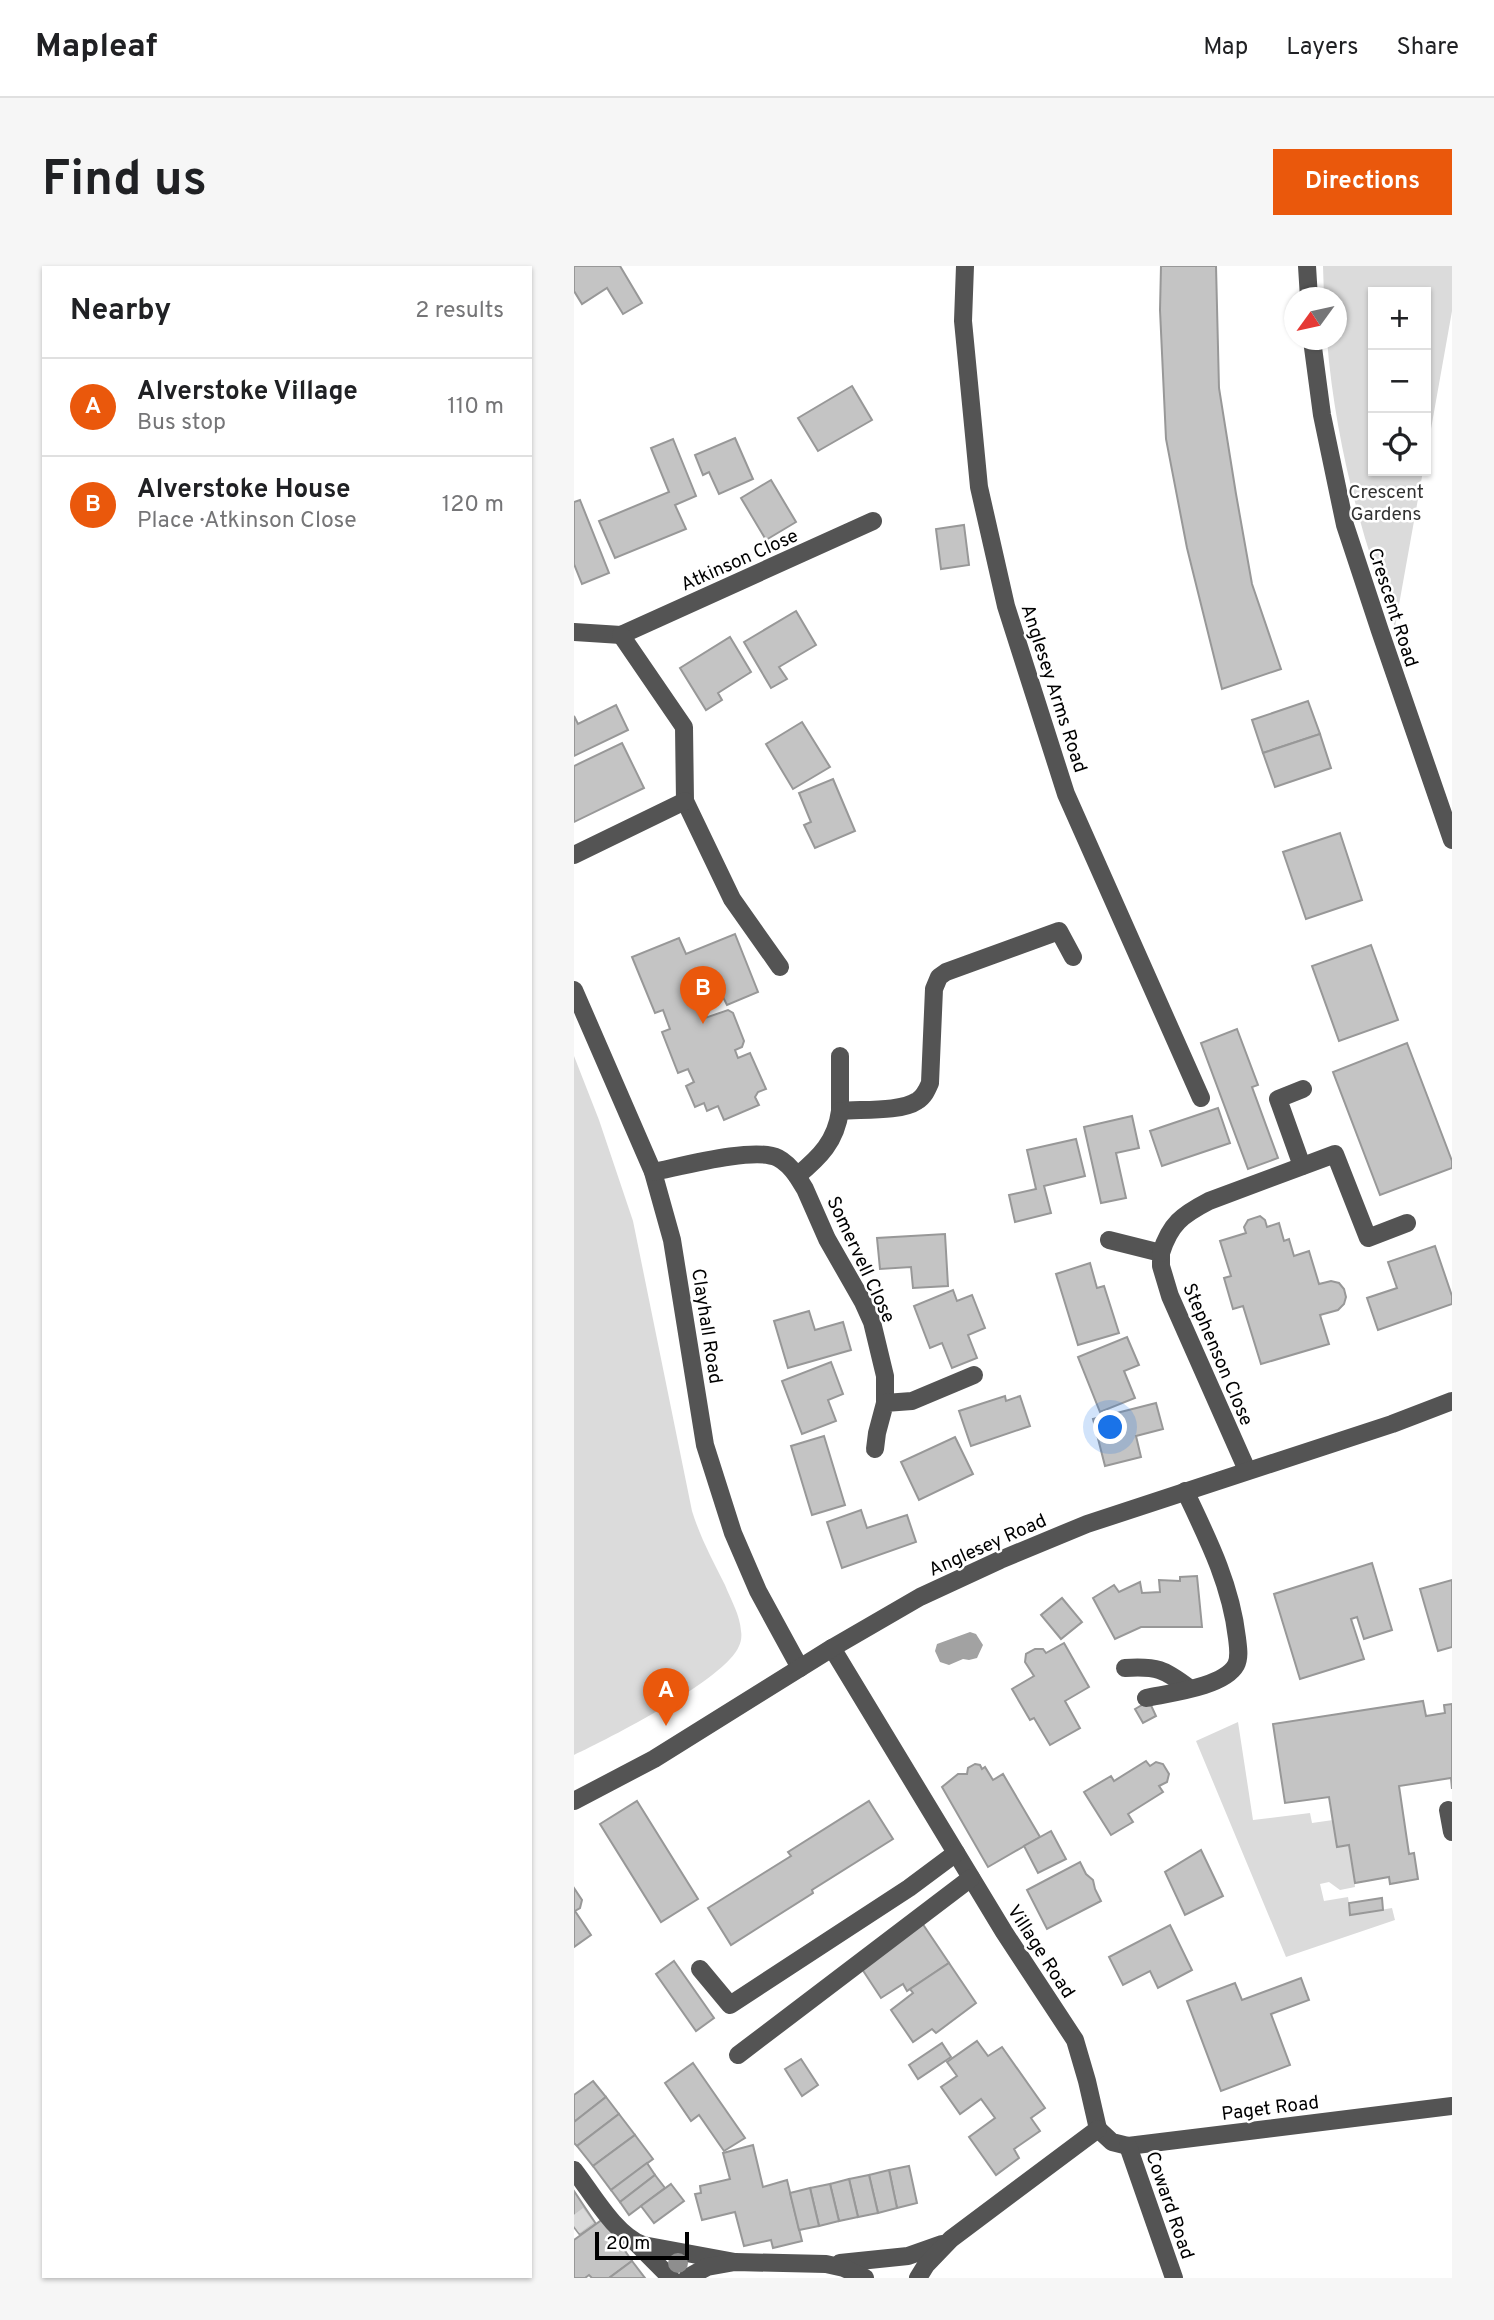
<!DOCTYPE html>
<meta charset="utf-8">
<style>
:root{--surface:#fff;--page:#f6f6f6;--text:#202124;--muted:#757577;--line:#e0e0e0;--accent:#ea580c}
body{margin:0;font-family:Overpass,sans-serif;background:var(--page);color:var(--text)}
.controls{position:absolute;right:21px;top:21px;display:grid;overflow:hidden;border-radius:0px;box-shadow:0 2px 5px #0004}
.controls button{width:63px;height:63px;display:grid;place-items:center;padding:0;border:0;border-bottom:2px solid var(--line);background:var(--surface);color:var(--text);font:35px sans-serif}
.compass{position:absolute;left:710px;top:21px;width:63px;height:63px;border-radius:50%;background:var(--surface);box-shadow:0 2px 5px #0004;rotate:237deg}
.scale{position:absolute;left:21px;bottom:18px;width:94px;box-sizing:border-box;padding-left:7px;border:4px solid #000;border-top:0;font-size:19px;line-height:24px;white-space:nowrap;color:#000;-webkit-text-stroke:5px #fff;paint-order:stroke}
.you{position:absolute;left:537px;top:1162px;width:24px;height:24px;margin:-18px;border:5px solid #fff;border-radius:50%;background:#1a73e8;box-shadow:0 0 0 10px #1a73e833}
.badge{display:grid;place-items:center;width:46px;height:46px;border-radius:50%;background:var(--accent);color:#fff;font-size:23px;font-weight:700}
.pin{position:absolute;translate:-50% -58px;filter:drop-shadow(0 2px 4px #0008)}
.pin::after{content:'';position:absolute;top:37px;width:24px;height:21px;background:inherit;clip-path:polygon(0 0,100% 0,50% 100%)}
.list{margin:0;padding:0;list-style:none}
h2{display:flex;justify-content:space-between;align-items:center;height:91px;margin:0;padding:0 28px;font-size:30px}
h2 small{font-size:23px;font-weight:400;color:var(--muted)}
.list li{display:grid;grid-template-columns:46px 1fr auto;gap:21px;align-items:center;box-sizing:border-box;height:98px;padding:0 28px;border-top:2px solid var(--line)}
.list b{display:block;font-size:26px;white-space:nowrap}
.list p{margin:0;font-size:23px;white-space:nowrap;color:var(--muted)}
.list em{font-size:23px;font-style:normal;color:var(--muted)}
.icon{flex:none;width:38px;height:38px;fill:none;stroke:currentColor;stroke-width:2;stroke-linecap:round;stroke-linejoin:round}
.map{position:relative;flex:none;width:878px;height:2012px;overflow:hidden;border-radius:0px}
header{display:flex;align-items:center;gap:42px;box-sizing:border-box;height:98px;padding:0 35px;background:var(--surface);border-bottom:2px solid var(--line)}
header strong{font-size:33px}
nav{display:flex;gap:38px;margin-inline-start:auto;font-size:24px}
.intro{display:flex;align-items:center;justify-content:space-between;box-sizing:border-box;height:168px;padding:0 42px}
h1{margin:0;font-size:49px}
.button{padding:18px 32px;border-radius:0px;background:var(--accent);color:#fff;font-size:24px;font-weight:700}
main{display:flex;gap:42px;padding:0 42px}
aside{flex:1;background:var(--surface);border-radius:0px;box-shadow:0 2px 5px #0004}
.map>svg:first-child{display:block}
.green{fill:#dbdbdb}
.water{fill:#a2a2a2}
.building{fill:#c4c4c4;stroke:#989898;stroke-width:2}
.lines{fill:none;stroke-linecap:round;stroke-linejoin:round}
.minor-tunnel{stroke:#d9d9d9;stroke-width:18;stroke-dasharray:18 9;stroke-linecap:butt}
.minor{stroke:#545454;stroke-width:18}
.tree{fill:#8e8e8e}
.labels{text-anchor:middle;stroke-width:5;stroke-linejoin:round;paint-order:stroke}
.park-label{font-size:19px;fill:#323232;stroke:#fff}
.street-label{font-size:19px;fill:#000;stroke:#fff}
</style>
<header>
<strong>Mapleaf</strong>
<nav><a>Map</a><a>Layers</a><a>Share</a></nav>
</header>
<div class="intro"><h1>Find us</h1><a class="button">Directions</a></div>
<main>
<aside>
<h2>Nearby<small>2 results</small></h2>
<ul class="list">
<li><span class="badge">A</span><div><b>Alverstoke Village</b><p>Bus stop</p></div><em>110 m</em></li>
<li><span class="badge">B</span><div><b>Alverstoke House</b><p>Place · Atkinson Close</p></div><em>120 m</em></li>
</ul>
</aside>
<div class="map">
<svg width="878" height="2012" viewBox="0 0 878 2012">
<rect width="100%" height="100%" fill="#fff"/>
<g class="green">
<path d="M749,0H878V45L852,191V26H799V205H849L821,361C786,268 761,173 753,74H762V32L750,31Z"/>
<path d="M0,790L25,854L59,955L118,1245C126,1271 139,1295 151,1319C157,1334 166,1349 167,1365C168,1370 167,1376 165,1380C152,1413 34,1473 0,1489Z"/>
<path d="M664,1456L679,1554L736,1547L738,1557L759,1554L775,1579L781,1621L766,1624L755,1616L746,1618L750,1635L774,1631L777,1649L818,1642L821,1654L712,1691L622,1475Z"/>
</g>
<path class="water" d="M396,1366L402,1368L409,1379L403,1392L395,1394L389,1393L375,1399L366,1396L361,1385L363,1378Z"/>
<g class="building">
<path d="M0,0H46L68,37L49,48L33,22L8,38L0,25Z"/>
<path d="M587,0H642L645,122L662,228L678,318L707,403L648,423L613,282L592,173L586,44Z"/>
<path d="M278,120L298,154L244,185L224,152Z"/>
<path d="M161,172L179,213L145,228L135,206L129,209L121,189Z"/>
<path d="M99,173L122,230L101,239L112,263L41,292L25,255L95,226L77,182Z"/>
<path d="M197,214L222,256L192,274L167,232Z"/>
<path d="M6,234L35,307L8,318L0,298V236Z"/>
<path d="M390,259L395,299L367,303L362,263Z"/>
<path d="M222,345L242,379L205,401L213,413L197,422L170,376Z"/>
<path d="M156,371L177,406L144,427L148,434L132,444L106,402Z"/>
<path d="M734,435L746,468L689,487L678,454Z"/>
<path d="M42,439L54,464L0,490V450L4,458Z"/>
<path d="M228,456L256,501L219,523L192,478Z"/>
<path d="M746,468L757,502L701,521L689,487Z"/>
<path d="M48,477L70,522L0,556V500Z"/>
<path d="M259,513L281,565L241,582L230,559L237,556L225,527Z"/>
<path d="M766,567L788,634L732,653L709,586Z"/>
<path d="M161,668L184,726L153,739L149,731L142,734L140,730L134,733L130,743L125,745L128,753L154,744L159,747L170,775L168,781L161,784L164,792L176,787L192,823L184,826L181,831L185,839L150,854L144,840L133,845L130,837L121,841L112,820L120,816L114,803L104,807L88,766L96,763L89,744L81,747L58,691L105,672L112,688Z"/>
<path d="M797,679L824,754L765,775L738,700Z"/>
<path d="M663,763L684,819L678,821L704,892L674,903L627,777Z"/>
<path d="M833,777L878,895V902L806,929L759,806Z"/>
<path d="M644,842L656,877L588,900L576,865Z"/>
<path d="M558,850L565,882L542,887L552,932L527,937L510,861Z"/>
<path d="M502,873L511,910L470,920L477,947L441,956L435,929L462,923L453,884Z"/>
<path d="M686,950L691,954L693,961L705,957L710,975L715,973L720,990L735,985L745,1018L757,1015L765,1017L770,1023L772,1031L770,1038L764,1044L746,1049L755,1078L687,1098L669,1040L659,1043L650,1012L657,1010L646,975L672,967L670,961L674,954Z"/>
<path d="M371,968L374,1020L339,1022L337,1001L306,1003L303,972Z"/>
<path d="M861,980L878,1030V1038L804,1064L793,1032L823,1022L814,996Z"/>
<path d="M516,997L523,1022L530,1020L545,1067L504,1079L482,1008Z"/>
<path d="M379,1024L383,1035L398,1029L411,1062L394,1069L403,1092L378,1102L368,1077L356,1082L340,1040Z"/>
<path d="M235,1045L241,1064L269,1056L277,1084L214,1102L200,1055Z"/>
<path d="M553,1071L565,1099L550,1105L561,1132L526,1146L504,1091Z"/>
<path d="M257,1096L269,1128L254,1134L262,1155L228,1168L208,1115Z"/>
<path d="M431,1130L432,1135L446,1130L456,1160L397,1180L385,1145Z"/>
<path d="M582,1137L589,1163L562,1170L567,1191L531,1200L519,1153Z"/>
<path d="M250,1170L271,1239L238,1249L217,1180Z"/>
<path d="M381,1171L399,1208L345,1234L327,1196Z"/>
<path d="M287,1244L293,1262L333,1249L342,1276L268,1302L253,1256Z"/>
<path d="M798,1297L818,1364L790,1373L783,1351L777,1353L790,1393L726,1413L700,1328Z"/>
<path d="M623,1310L628,1361H567L541,1373L519,1332L540,1319L545,1326L566,1316L568,1327L586,1326L585,1314L606,1315V1311Z"/>
<path d="M878,1314V1381L864,1385L846,1323Z"/>
<path d="M488,1332L508,1356L487,1373L467,1349Z"/>
<path d="M490,1377L515,1421L491,1435L506,1462L476,1479L460,1452L456,1454L438,1423L460,1410L451,1396L452,1388L461,1383H469L472,1387Z"/>
<path d="M575,1435L582,1450L569,1457L561,1443Z"/>
<path d="M849,1435L852,1450L871,1447L870,1439L878,1438V1523L877,1512L825,1520L835,1588L840,1587L844,1613L816,1618L815,1611L781,1617L775,1579L763,1581L755,1531L711,1537L699,1458Z"/>
<path d="M572,1495L576,1500L582,1496L589,1498L595,1508L593,1516L585,1520L589,1526L554,1548L559,1556L537,1569L510,1526L537,1510L540,1515Z"/>
<path d="M401,1498L406,1499L408,1503L411,1501L419,1514L429,1508L466,1571L414,1601L368,1521L384,1508H393L394,1502Z"/>
<path d="M63,1535L124,1633L87,1656L26,1558Z"/>
<path d="M295,1535L319,1573L238,1624L239,1627L157,1679L134,1642L217,1590L214,1586Z"/>
<path d="M477,1565L492,1593L464,1607L450,1580Z"/>
<path d="M627,1584L649,1630L611,1649L591,1606Z"/>
<path d="M506,1596L512,1608L519,1614L521,1623L527,1635L473,1663L453,1624Z"/>
<path d="M0,1622L8,1634L6,1642L1,1645L17,1669L0,1681Z"/>
<path d="M808,1632L809,1644L776,1649L775,1637Z"/>
<path d="M346,1654L375,1697L333,1725L329,1718L307,1732L286,1700Z"/>
<path d="M596,1659L618,1704L584,1722L576,1705L549,1719L535,1691Z"/>
<path d="M100,1695L140,1752L122,1765L82,1708Z"/>
<path d="M375,1697L402,1737L362,1767L358,1763L339,1776L317,1744L339,1727L336,1723Z"/>
<path d="M727,1712L735,1734L697,1748L716,1799L647,1825L613,1735L661,1717L668,1734Z"/>
<path d="M403,1775L414,1790L428,1781L471,1842L457,1852L466,1865L440,1883L445,1892L422,1909L395,1871L421,1852L407,1833L386,1848L367,1821L383,1810L373,1796Z"/>
<path d="M368,1777L377,1791L344,1813L335,1799Z"/>
<path d="M227,1793L244,1819L228,1830L211,1803Z"/>
<path d="M119,1797L171,1872L150,1885L125,1849L117,1855L91,1817Z"/>
<path d="M19,1815L32,1831L0,1856V1829Z"/>
<path d="M32,1831L45,1848L3,1880L0,1877V1856Z"/>
<path d="M45,1848L61,1869L19,1900L3,1880Z"/>
<path d="M61,1869L79,1893L37,1924L19,1900Z"/>
<path d="M179,1879L189,1921L213,1914L228,1975L199,1982L197,1974L170,1980L161,1946L128,1954L121,1928L127,1927L126,1920L156,1913L149,1887Z"/>
<path d="M73,1897L81,1909L46,1936L37,1924Z"/>
<path d="M335,1900L343,1937L323,1942L315,1904Z"/>
<path d="M315,1904L323,1942L304,1947L295,1909Z"/>
<path d="M81,1909L91,1922L55,1949L46,1936Z"/>
<path d="M295,1909L304,1947L284,1951L275,1913Z"/>
<path d="M275,1913L284,1951L265,1955L256,1918Z"/>
<path d="M97,1918L110,1935L80,1957L67,1940Z"/>
<path d="M256,1918L265,1955L245,1960L236,1922Z"/>
<path d="M236,1922L245,1960L225,1964L216,1927Z"/>
<path d="M0,1925L22,1958L6,1969L0,1961Z"/>
<path d="M29,1953L58,1995L35,2012H18L15,2009L11,2012H0V1974Z"/>
<path d="M58,1995L71,2012H35Z"/>
</g>
<g class="lines">
<path class="minor-tunnel" d="M0,1960L16,1948"/>
<g class="minor">
<path d="M391,0L389,55L405,221L432,340L492,528L627,832"/>
<path d="M733,0L735,32"/>
<path d="M738,74L748,149L771,259L806,365L878,574"/>
<path d="M0,366L47,369L299,255"/>
<path d="M47,369L110,461L111,535L158,633L206,701"/>
<path d="M0,589L111,535"/>
<path d="M0,724L79,906L98,974L131,1179L159,1267L184,1325L226,1402"/>
<path d="M266,790V845C286,843 327,846 343,835C350,831 353,824 356,817L360,723L365,711L372,706L485,665L499,691"/>
<path d="M728,900L704,833L729,823"/>
<path d="M79,906C105,901 181,880 204,892C212,896 218,903 223,910C246,891 262,875 266,845"/>
<path d="M223,910L231,923L253,973L289,1036L298,1056L311,1110V1137"/>
<path d="M535,974L587,987V1000L596,1030L673,1204"/>
<path d="M587,987C596,958 608,949 635,935L761,888L794,972L833,957"/>
<path d="M301,1183L303,1167L311,1137L338,1135L400,1109"/>
<path d="M258,1382L430,1666L501,1774L513,1815L524,1863"/>
<path d="M551,1402C583,1400 590,1403 615,1422"/>
<path d="M572,1432C595,1427 650,1421 662,1399C666,1391 664,1381 663,1372C657,1319 634,1273 611,1225"/>
<path d="M0,1535L80,1493L258,1382L346,1331L426,1294L513,1258L818,1158L878,1135"/>
<path d="M874,1544L878,1566"/>
<path d="M126,1703L156,1739L335,1622L382,1587"/>
<path d="M164,1789L397,1612"/>
<path d="M524,1863L538,1876L554,1880L878,1840"/>
<path d="M554,1880L600,2012"/>
<path d="M0,1904C18,1927 41,1969 69,1979L161,1996"/>
<path d="M62,1977L97,2012"/>
<path d="M266,1997L334,1990L368,1978"/>
<path d="M113,2012L133,2001L161,1996L252,1998L270,2002L291,2012"/>
<path d="M344,2012L352,1999L377,1973L524,1863"/>
</g>
</g>
<circle class="tree" cx="104" cy="1997" r="10"/>
<g class="labels">
<g class="park-label">
<text x="812" y="232">Crescent<tspan x="812" dy="22">Gardens</tspan></text>
</g>
<g class="street-label">
<text transform="translate(165 293) rotate(-24)" y="7">Atkinson Close</text>
<text transform="translate(820 341) rotate(72)" y="7">Crescent Road</text>
<text transform="translate(481 422) rotate(72)" y="7">Anglesey Arms Road</text>
<text transform="translate(288 993) rotate(65)" y="7">Somervell Close</text>
<text transform="translate(134 1060) rotate(81)" y="7">Clayhall Road</text>
<text transform="translate(645 1088) rotate(67)" y="7">Stephenson Close</text>
<text transform="translate(413 1278) rotate(-24)" y="7">Anglesey Road</text>
<text transform="translate(468 1685) rotate(57)" y="7">Village Road</text>
<text transform="translate(696 1841) rotate(-7)" y="7">Paget Road</text>
<text transform="translate(597 1939) rotate(71)" y="7">Coward Road</text>
</g>
</g>
</svg>
<div class="controls">
<button>+</button>
<button>−</button>
<button><svg class="icon" aria-label="locate" viewBox="0 0 24 24"><circle cx="12" cy="12" r="6"/><path d="M12 2v4M12 18v4M2 12h4M18 12h4"/></svg></button>
</div>
<svg class="compass" viewBox="-18 -18 36 36"><path d="M0-13l5 13h-10z" fill="#e53935"/><path d="M0 13l5-13h-10z" fill="#757577"/></svg>
<div class="scale">20 m</div>
<div class="you"></div>
<div class="pin badge" style="left:92px;top:1460px">A</div>
<div class="pin badge" style="left:129px;top:758px">B</div>
</div>
</main>
